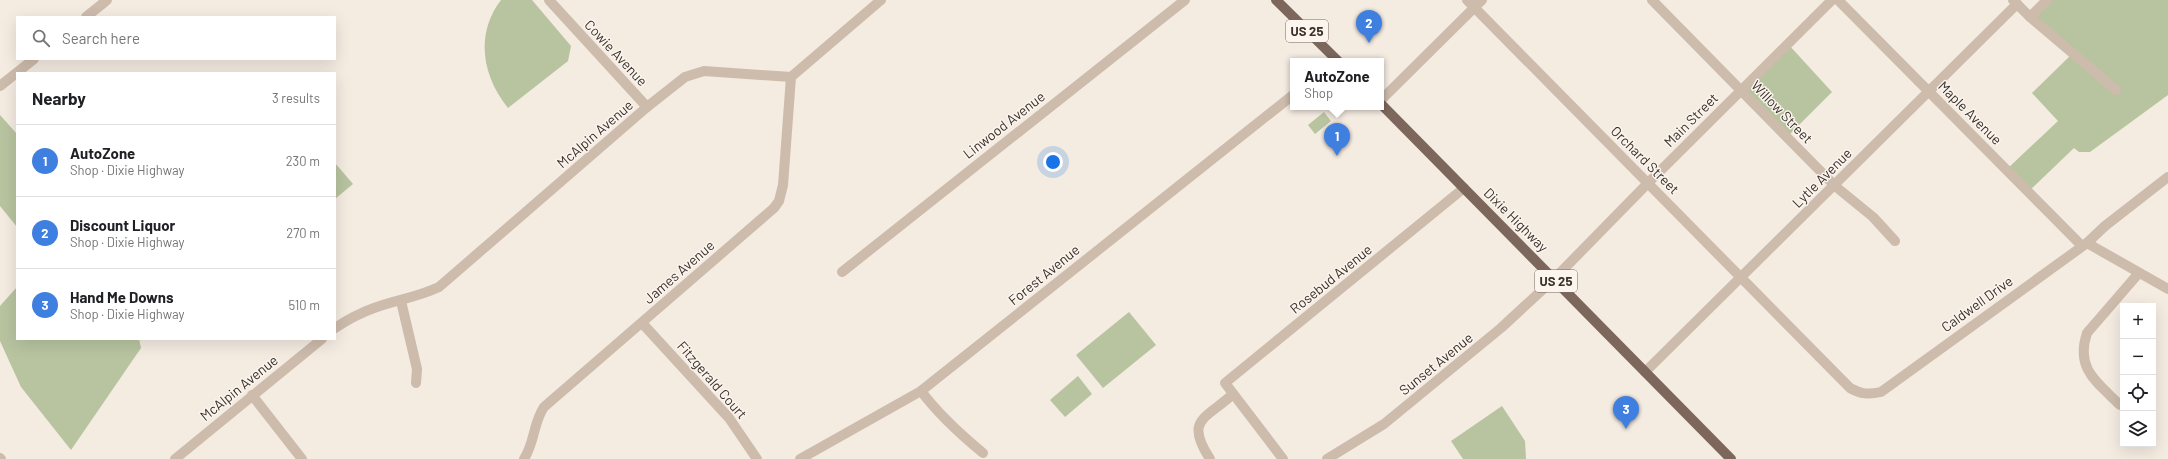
<!DOCTYPE html>
<meta charset="utf-8">
<style>
:root{--surface:#fff;--page:#f2f2f2;--text:#202124;--muted:#757577;--line:#e0e0e0;--accent:#0b8043}
body{margin:0;font-family:Barlow,sans-serif;background:var(--page);color:var(--text)}
.controls{position:absolute;right:12px;bottom:12px;display:grid;overflow:hidden;border-radius:0px;box-shadow:0 4px 16px #0002}
.controls button{width:36px;height:36px;display:grid;place-items:center;padding:0;border:0;border-bottom:1px solid var(--line);background:var(--surface);color:var(--text);font:20px sans-serif}
.you{position:absolute;left:1053px;top:162px;width:14px;height:14px;margin:-10px;border:3px solid #fff;border-radius:50%;background:#1a73e8;box-shadow:0 0 0 6px #1a73e833}
.badge{display:grid;place-items:center;width:26px;height:26px;border-radius:50%;background:var(--accent);color:#fff;font-size:13px;font-weight:700}
.pin{position:absolute;translate:-50% -33px;filter:drop-shadow(0 1px 2px #0008)}
.pin::after{content:'';position:absolute;top:21px;width:14px;height:12px;background:inherit;clip-path:polygon(0 0,100% 0,50% 100%)}
.popup{position:absolute;left:1290px;top:58px;width:94px;height:52px;box-sizing:border-box;display:grid;place-content:center;border-radius:0px;background:var(--surface);filter:drop-shadow(0 1px 3px #0005);font-size:13px;white-space:nowrap;color:var(--muted)}
.popup b{font-size:15px;color:var(--text)}
.popup::after{content:'';position:absolute;left:50%;top:100%;margin-left:-8px;border:8px solid transparent;border-top-color:var(--surface)}
.list{margin:0;padding:0;list-style:none}
h2{display:flex;justify-content:space-between;align-items:center;height:52px;margin:0;padding:0 16px;font-size:17px}
h2 small{font-size:13px;font-weight:400;color:var(--muted)}
.list li{display:grid;grid-template-columns:26px 1fr auto;gap:12px;align-items:center;box-sizing:border-box;height:72px;padding:0 16px;border-top:1px solid var(--line)}
.list b{display:block;font-size:15px;white-space:nowrap}
.list p{margin:0;font-size:13px;white-space:nowrap;color:var(--muted)}
.list em{font-size:13px;font-style:normal;color:var(--muted)}
.icon{flex:none;width:22px;height:22px;fill:none;stroke:currentColor;stroke-width:2;stroke-linecap:round;stroke-linejoin:round}
.map{position:relative;flex:none;width:2168px;height:459px;overflow:hidden}
.search{position:absolute;background:var(--surface);box-shadow:0 4px 16px #0002;left:16px;top:16px;width:320px;height:44px;display:flex;align-items:center;gap:10px;box-sizing:border-box;padding:0 14px;border-radius:0px;color:var(--muted);font-size:15px}
.panel{position:absolute;background:var(--surface);box-shadow:0 4px 16px #0002;left:16px;top:72px;width:320px;height:268px;border-radius:0px}
.map>svg:first-child{display:block}
.green{fill:#b8c4a0}
.lines{fill:none;stroke-linecap:round;stroke-linejoin:round}
.minor{stroke:#cdbbac;stroke-width:10}
.major{stroke:#7d675c;stroke-width:10}
.labels{text-anchor:middle;stroke-width:3;stroke-linejoin:round;paint-order:stroke}
.shield{fill:#fbf5ee;stroke:#756b66;stroke-width:1}
.shield-label{font-size:13px;font-weight:bold;fill:#3b302b}
.street-label{font-size:14px;fill:#3b302b;stroke:#fbf5ee}
</style>
<div class="map">
<svg width="2168" height="459" viewBox="0 0 2168 459">
<rect width="100%" height="100%" fill="#f4ebe1"/>
<g class="green">
<path d="M501,0H532L571,46L568,61L508,108C482,76 475,34 501,0Z"/>
<path d="M2047,0H2168V95L2090,152H2079L2074,148L2028,192L2006,170L2058,121L2032,93L2073,53L2030,17Z"/>
<path d="M1788,44L1832,92L1787,137L1741,90Z"/>
<path d="M1324,112L1331,121L1315,134L1308,125Z"/>
<path d="M0,115L17,134V227L0,206Z"/>
<path d="M335,163L353,184L335,199Z"/>
<path d="M17,287V339H139L141,348L71,450L21,387L0,341V306Z"/>
<path d="M1129,312L1156,345L1103,388L1076,355Z"/>
<path d="M1078,376L1092,394L1065,417L1050,400Z"/>
<path d="M1502,406L1525,441L1526,459H1463L1451,441Z"/>
</g>
<g class="lines">
<g class="minor">
<path d="M549,0L647,107"/>
<path d="M1467,0L1850,388C1861,394 1868,395 1881,392L2087,243L2105,226L2168,177"/>
<path d="M1652,0L1835,186L1873,217L1895,241"/>
<path d="M1838,0L2082,246"/>
<path d="M2013,0L2030,17L2116,90"/>
<path d="M86,17L107,0"/>
<path d="M2030,17L2047,0"/>
<path d="M0,86L34,59"/>
<path d="M1381,100L1482,0"/>
<path d="M2087,243L2168,289"/>
<path d="M842,272L1185,0"/>
<path d="M401,301L417,369L416,383"/>
<path d="M642,323L729,418L757,459"/>
<path d="M335,328C347,320 360,313 374,308C396,300 418,297 439,287L647,107L685,77L704,71L791,77L881,0"/>
<path d="M1645,372L2017,4"/>
<path d="M921,391C939,415 960,434 983,453"/>
<path d="M252,395L302,459"/>
<path d="M2120,405C2097,382 2075,369 2087,333L2138,274"/>
<path d="M0,458L1,459"/>
<path d="M175,459L322,339"/>
<path d="M524,459C535,442 533,423 544,407L774,208L779,201L783,185L791,77"/>
<path d="M800,459L921,391L1293,95"/>
<path d="M1210,459C1184,419 1206,419 1233,394"/>
<path d="M1283,459L1225,383L1464,188"/>
<path d="M1327,459L1384,424L1501,328L1554,279L1648,183L1832,0"/>
</g>
<g class="major">
<path d="M1276,0L1338,61"/>
<path d="M1381,104L1731,459"/>
</g>
</g>
<g class="labels">
<g class="shield">
<rect x="1286" y="20" width="42" height="22" rx="3"/>
<rect x="1535" y="270" width="42" height="22" rx="3"/>
</g>
<g class="shield-label">
<text x="1307" y="36">US 25</text>
<text x="1556" y="286">US 25</text>
</g>
<g class="street-label">
<text transform="translate(616 53) rotate(47)" y="5">Cowie Avenue</text>
<text transform="translate(1782 112) rotate(46)" y="5">Willow Street</text>
<text transform="translate(1970 113) rotate(45)" y="5">Maple Avenue</text>
<text transform="translate(1691 120) rotate(-45)" y="5">Main Street</text>
<text transform="translate(1004 125) rotate(-38)" y="5">Linwood Avenue</text>
<text transform="translate(595 134) rotate(-41)" y="5">McAlpin Avenue</text>
<text transform="translate(1645 160) rotate(45)" y="5">Orchard Street</text>
<text transform="translate(1822 178) rotate(-45)" y="5">Lytle Avenue</text>
<text transform="translate(1516 220) rotate(45)" y="5">Dixie Highway</text>
<text transform="translate(679 272) rotate(-41)" y="5">James Avenue</text>
<text transform="translate(1044 275) rotate(-39)" y="5">Forest Avenue</text>
<text transform="translate(1331 279) rotate(-39)" y="5">Rosebud Avenue</text>
<text transform="translate(1977 304) rotate(-36)" y="5">Caldwell Drive</text>
<text transform="translate(1436 364) rotate(-39)" y="5">Sunset Avenue</text>
<text transform="translate(712 380) rotate(49)" y="5">Fitzgerald Court</text>
<text transform="translate(239 388) rotate(-39)" y="5">McAlpin Avenue</text>
</g>
</g>
</svg>
<div class="controls">
<button>+</button>
<button>−</button>
<button><svg class="icon" aria-label="locate" viewBox="0 0 24 24"><circle cx="12" cy="12" r="6"/><path d="M12 2v4M12 18v4M2 12h4M18 12h4"/></svg></button>
<button><svg class="icon" aria-label="layers" viewBox="0 0 24 24"><path d="M12 4l9 5-9 5-9-5zM3 14l9 5 9-5"/></svg></button>
</div>
<div class="you"></div>
<div class="pin badge" style="left:1337px;top:156px;background:#3f7fe0">1</div>
<div class="popup"><b>AutoZone</b>Shop</div>
<div class="pin badge" style="left:1369px;top:43px;background:#3f7fe0">2</div>
<div class="pin badge" style="left:1626px;top:429px;background:#3f7fe0">3</div>
<div class="search"><svg class="icon" aria-label="search" viewBox="0 0 24 24"><circle cx="10" cy="10" r="6"/><path d="M15 15l6 6"/></svg>Search here</div>
<section class="panel">
<h2>Nearby<small>3 results</small></h2>
<ul class="list">
<li><span class="badge" style="background:#3f7fe0">1</span><div><b>AutoZone</b><p>Shop · Dixie Highway</p></div><em>230 m</em></li>
<li><span class="badge" style="background:#3f7fe0">2</span><div><b>Discount Liquor</b><p>Shop · Dixie Highway</p></div><em>270 m</em></li>
<li><span class="badge" style="background:#3f7fe0">3</span><div><b>Hand Me Downs</b><p>Shop · Dixie Highway</p></div><em>510 m</em></li>
</ul>
</section>
</div>
